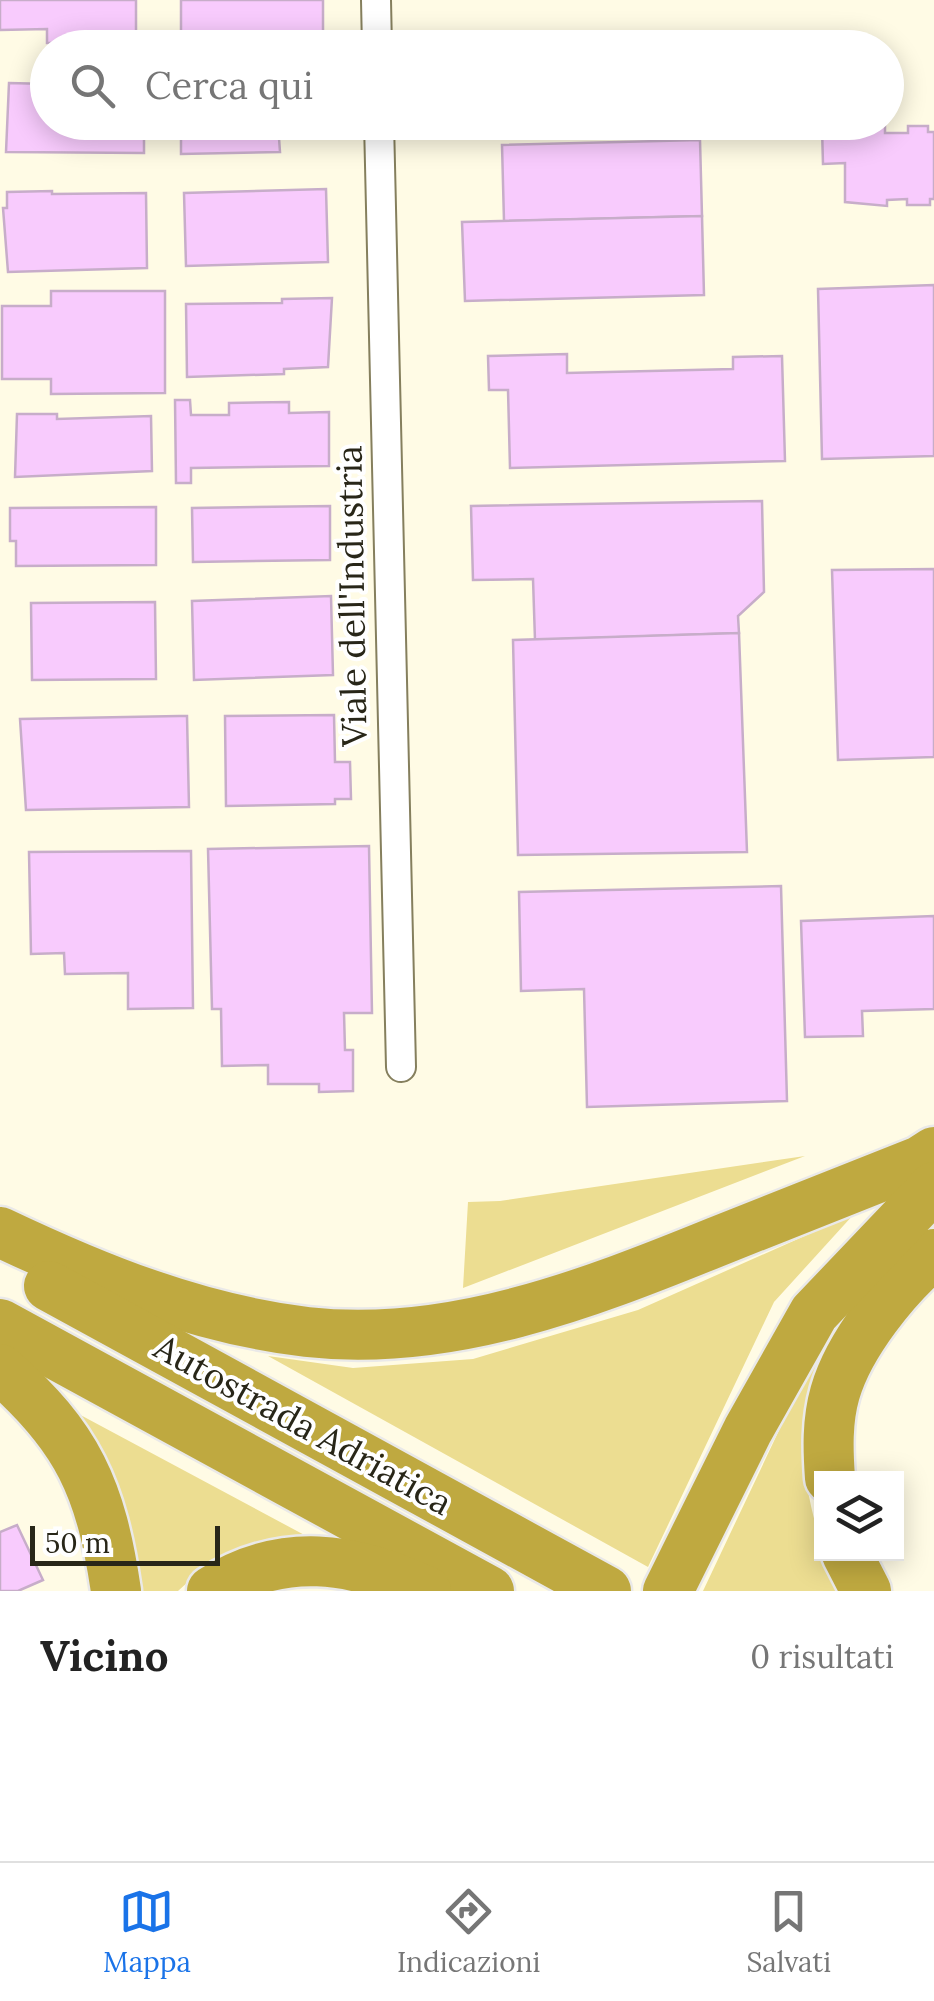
<!DOCTYPE html>
<html lang="it">
<style>
:root{--surface:#fff;--page:#f6f6f6;--text:#222;--muted:#767676;--line:#e0e0e0;--accent:#1a73e8}
body{margin:0;font-family:Lora,serif;background:var(--page);color:var(--text)}
.controls{position:absolute;right:30px;bottom:30px;display:grid;overflow:hidden;border-radius:0px;box-shadow:0 5px 25px #0003}
.controls button{width:90px;height:90px;display:grid;place-items:center;padding:0;border:0;border-bottom:2px solid var(--line);background:var(--surface);color:var(--text);font:50px sans-serif}
.scale{position:absolute;left:30px;bottom:25px;width:190px;box-sizing:border-box;padding-left:10px;border:5px solid #282618;border-top:0;font-size:28px;line-height:35px;white-space:nowrap;color:#282618;-webkit-text-stroke:8px #fff;paint-order:stroke}
.list{margin:0;padding:0;list-style:none}
h2{display:flex;justify-content:space-between;align-items:center;height:130px;margin:0;padding:0 40px;font-size:42px}
h2 small{font-size:32px;font-weight:400;color:var(--muted)}
.icon{flex:none;width:55px;height:55px;fill:none;stroke:currentColor;stroke-width:2;stroke-linecap:round;stroke-linejoin:round}
.map{position:relative;flex:none;width:934px;height:1591px;overflow:hidden}
.search{position:absolute;background:var(--surface);box-shadow:0 5px 25px #0003;left:30px;right:30px;top:30px;height:110px;display:flex;align-items:center;gap:25px;box-sizing:border-box;padding:0 35px;border-radius:55px;color:var(--muted);font-size:38px}
.sheet{height:270px;background:var(--surface)}
nav{display:flex;justify-content:space-around;align-items:center;box-sizing:border-box;height:140px;border-top:2px solid var(--line);background:var(--surface);font-size:28px;color:var(--muted)}
nav a{display:grid;justify-items:center;gap:5px}
nav .on{color:var(--accent)}
.map>svg:first-child{display:block}
.green{fill:#ecdd91}
.building{fill:#f8cbfd;stroke:#c7adc9;stroke-width:2.5}
.lines{fill:none;stroke-linecap:round;stroke-linejoin:round}
.minor-casing{stroke:#857f5d;stroke-width:32}
.motorway-casing{stroke:#eae9e8;stroke-width:55}
.minor{stroke:#fff;stroke-width:28}
.motorway{stroke:#bfa940;stroke-width:50}
.labels{text-anchor:middle;stroke-width:8;stroke-linejoin:round;paint-order:stroke}
.street-label{font-size:35px;fill:#282618;stroke:#fff}
</style>
<div class="map">
<svg width="934" height="1591" viewBox="0 0 934 1591">
<rect width="100%" height="100%" fill="#fffbe5"/>
<g class="green">
<path d="M805,1156L463,1288L468,1202L500,1201Z"/>
<path d="M854,1214L774,1302L648,1567L268,1356L353,1368L473,1359L638,1310Z"/>
<path d="M830,1333C823,1355 814,1378 809,1401C795,1467 814,1532 840,1591H703L792,1403Z"/>
<path d="M73,1411L310,1538C248,1546 225,1549 178,1591H136Z"/>
</g>
<g class="building">
<path d="M0,0H136V43H47V29L0,30Z"/>
<rect x="181" y="0" width="142" height="45"/>
<path d="M9,83L48,84V122H144V153L6,152Z"/>
<path d="M181,122H321V136L279,138L280,152L181,154Z"/>
<path d="M885,126V133H908V126H928V132H934V199H930V205H907V199L887,200V206L845,202V163L823,164L822,128H843V134H865V127Z"/>
<path d="M700,140L702,216L504,221L502,145Z"/>
<path d="M326,189L328,262L186,266L184,193Z"/>
<path d="M52,191V194L146,193L147,268L8,272L3,208H7V192Z"/>
<path d="M702,216L704,295L465,301L462,222Z"/>
<path d="M934,285V456L822,459L818,289Z"/>
<path d="M51,291H165V393L51,394V379H2V306H51Z"/>
<path d="M332,298L328,367L284,369V374L187,377L186,304L282,303V299Z"/>
<path d="M567,354V373L733,369V357L782,356L785,461L510,468L508,390H489L488,356Z"/>
<path d="M175,400H190L191,415H229V403L289,402V413L329,412V466L191,468V483H176Z"/>
<path d="M17,414H57V419L151,416L152,471L15,477Z"/>
<path d="M762,501L764,592L738,616L739,633L535,640L533,579L473,580L471,506Z"/>
<path d="M330,506V560L193,562L192,508Z"/>
<path d="M156,507V565L16,566V541H10V508Z"/>
<path d="M934,569V757L838,760L832,570Z"/>
<path d="M331,596L333,675L194,680L192,601Z"/>
<path d="M155,602L156,679L32,680L31,603Z"/>
<path d="M739,633L747,852L518,855L513,640Z"/>
<path d="M334,715L335,762H350L351,799H335V804L226,806L225,716Z"/>
<path d="M179,716H187L189,807L26,810L20,719Z"/>
<path d="M369,846L372,1013H344L345,1050H353V1091L319,1092V1084H268V1065L222,1066L221,1009H212L208,849Z"/>
<path d="M191,851L193,1008L128,1009V973L65,974L64,953L31,954L29,852Z"/>
<path d="M781,886L787,1101L587,1107L584,989L521,991L519,892Z"/>
<path d="M934,916V1009L862,1011L863,1036L805,1037L801,921Z"/>
<path d="M17,1525L43,1580L18,1591H0V1532Z"/>
</g>
<g class="lines">
<g class="minor-casing">
<g id="minor">
<path d="M376,0L377,48"/>
<path d="M379,122L401,1067"/>
</g>
</g>
<g class="motorway-casing">
<g id="motorway">
<path d="M0,1232C99,1279 198,1319 307,1332C449,1348 588,1294 716,1242C784,1215 852,1188 920,1161L934,1152"/>
<path d="M49,1286L606,1591"/>
<path d="M0,1324L489,1591"/>
<path d="M0,1369C78,1437 101,1489 116,1591"/>
<path d="M830,1478C828,1450 827,1421 835,1393C849,1344 896,1286 934,1254"/>
<path d="M847,1554L866,1591"/>
<path d="M212,1591C282,1546 353,1557 426,1591"/>
<path d="M668,1591L748,1430L814,1313L934,1187"/>
</g>
</g>
<use href="#minor" class="minor"/>
<use href="#motorway" class="motorway"/>
</g>
<g class="labels">
<g class="street-label">
<text transform="translate(352 596) rotate(-91)" y="12">Viale dell'Industria</text>
<text transform="translate(303 1425) rotate(29)" y="12">Autostrada Adriatica</text>
</g>
</g>
</svg>
<div class="controls">
<button><svg class="icon" aria-label="layers" viewBox="0 0 24 24"><path d="M12 4l9 5-9 5-9-5zM3 14l9 5 9-5"/></svg></button>
</div>
<div class="scale">50 m</div>
<div class="search"><svg class="icon" aria-label="search" viewBox="0 0 24 24"><circle cx="10" cy="10" r="6"/><path d="M15 15l6 6"/></svg>Cerca qui</div>
</div>
<section class="sheet">
<h2>Vicino<small>0 risultati</small></h2>
<ul class="list">
</ul>
</section>
<nav>
<a class="on"><svg class="icon" aria-label="map" viewBox="0 0 24 24"><path d="M3 6l6-2 6 2 6-2v14l-6 2-6-2-6 2zM9 4v14M15 6v14"/></svg>Mappa</a>
<a><svg class="icon" aria-label="directions" viewBox="0 0 24 24"><path d="M12 3l9 9-9 9-9-9zM9 14v-3h6M13 9l2 2-2 2"/></svg>Indicazioni</a>
<a><svg class="icon" aria-label="saved" viewBox="0 0 24 24"><path d="M7 4h10v16l-5-4-5 4z"/></svg>Salvati</a>
</nav>
